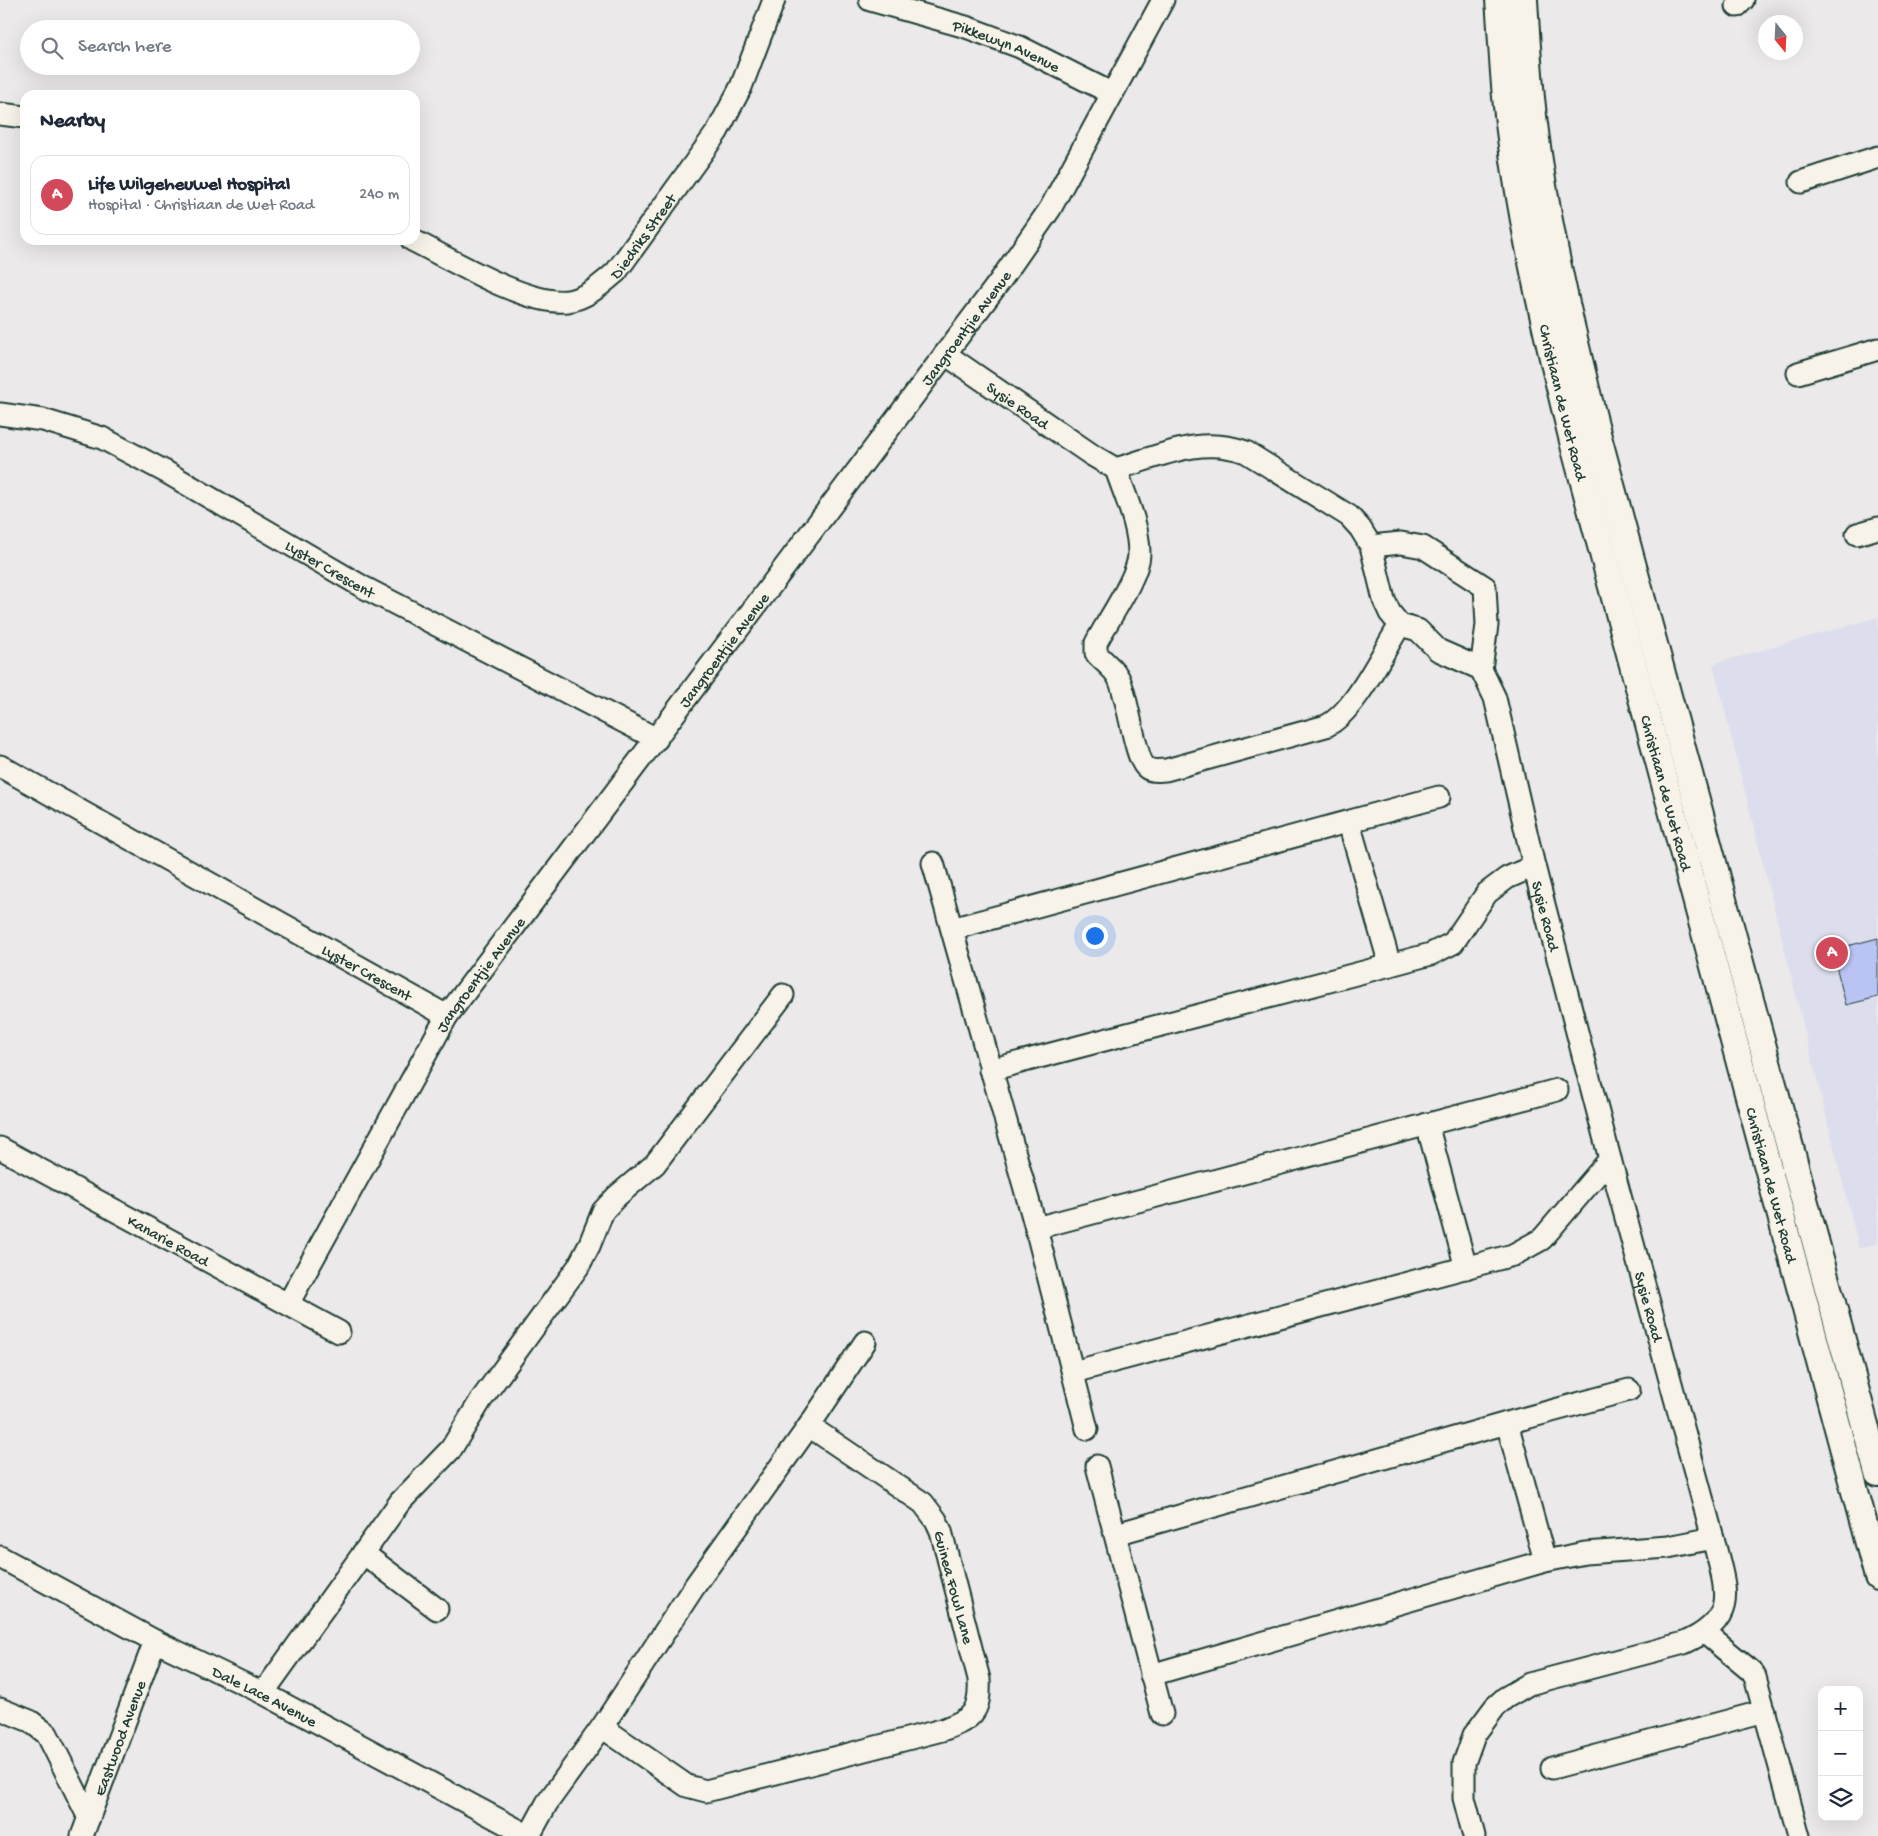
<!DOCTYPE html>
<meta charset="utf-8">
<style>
:root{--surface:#fff;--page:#f2f2f3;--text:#1f2937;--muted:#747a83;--line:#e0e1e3;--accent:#d1495b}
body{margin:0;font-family:"Gochi Hand",sans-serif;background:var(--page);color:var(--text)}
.controls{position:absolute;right:15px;bottom:15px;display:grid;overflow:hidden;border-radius:10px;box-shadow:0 5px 20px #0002}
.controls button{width:45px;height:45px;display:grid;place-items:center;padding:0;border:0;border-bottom:1px solid var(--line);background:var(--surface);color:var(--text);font:25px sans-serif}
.compass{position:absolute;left:1758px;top:15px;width:45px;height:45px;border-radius:50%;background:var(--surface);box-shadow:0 5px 20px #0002;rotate:162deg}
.you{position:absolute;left:1094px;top:935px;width:18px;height:18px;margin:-12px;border:4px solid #fff;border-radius:50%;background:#1a73e8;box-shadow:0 0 0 8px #1a73e833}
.badge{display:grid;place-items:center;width:32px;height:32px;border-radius:50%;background:var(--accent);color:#fff;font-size:16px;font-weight:700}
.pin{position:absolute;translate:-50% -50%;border:2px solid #fff;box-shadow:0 1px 5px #0006}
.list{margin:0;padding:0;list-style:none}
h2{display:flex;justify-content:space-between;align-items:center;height:65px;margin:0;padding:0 20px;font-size:21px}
h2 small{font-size:16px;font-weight:400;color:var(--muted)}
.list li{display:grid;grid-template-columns:32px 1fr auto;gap:15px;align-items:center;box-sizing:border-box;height:80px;margin:0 10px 10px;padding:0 10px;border:1px solid var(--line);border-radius:15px}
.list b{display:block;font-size:19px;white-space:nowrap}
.list p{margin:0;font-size:16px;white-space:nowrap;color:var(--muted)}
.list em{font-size:16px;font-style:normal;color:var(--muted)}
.icon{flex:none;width:28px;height:28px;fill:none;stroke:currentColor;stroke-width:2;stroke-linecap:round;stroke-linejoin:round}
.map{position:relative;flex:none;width:1878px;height:1836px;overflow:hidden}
.search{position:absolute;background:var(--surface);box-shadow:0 5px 20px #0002;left:20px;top:20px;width:400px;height:55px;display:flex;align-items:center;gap:12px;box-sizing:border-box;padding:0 18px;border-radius:28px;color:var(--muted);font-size:19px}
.panel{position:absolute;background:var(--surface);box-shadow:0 5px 20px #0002;left:20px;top:90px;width:400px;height:155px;border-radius:15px}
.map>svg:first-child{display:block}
.built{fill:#dcdeed}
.building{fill:#b9c3f4;stroke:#1f3d34}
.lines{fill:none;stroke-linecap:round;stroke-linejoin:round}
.minor-casing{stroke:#1f3d34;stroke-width:25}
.major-casing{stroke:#1f3d34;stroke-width:30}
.minor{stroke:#f7f3e8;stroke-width:21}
.major{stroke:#f7f3e8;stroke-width:26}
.labels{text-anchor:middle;stroke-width:4;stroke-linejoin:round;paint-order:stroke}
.street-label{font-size:16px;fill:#1f3d34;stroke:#f7f3e8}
</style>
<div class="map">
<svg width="1878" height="1836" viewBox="0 0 1878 1836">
<rect width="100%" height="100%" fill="#ebe9ea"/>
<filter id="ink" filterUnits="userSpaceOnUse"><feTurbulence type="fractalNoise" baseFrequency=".02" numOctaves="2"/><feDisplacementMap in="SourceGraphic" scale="10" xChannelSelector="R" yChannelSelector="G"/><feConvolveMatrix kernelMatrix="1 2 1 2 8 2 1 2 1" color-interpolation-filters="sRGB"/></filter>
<g filter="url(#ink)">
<path class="built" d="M1878,617V1243L1859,1248L1713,664Z"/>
<path class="building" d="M1878,938V997L1846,1005L1832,950Z"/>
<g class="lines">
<g class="minor-casing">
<g id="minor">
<path id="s1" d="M870,0L966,27L1020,47L1111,93"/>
<path d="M1737,6L1743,0"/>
<path d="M0,114L25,117"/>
<path d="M1801,182L1878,157"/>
<path id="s2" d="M412,240C451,259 526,306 568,301C587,298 602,284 616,272L717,132L741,87L774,0"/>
<path id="s3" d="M945,354L1092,455L1116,469C1125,496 1139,525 1139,554C1139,576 1107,621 1096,643V653C1103,662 1115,669 1119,679C1128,697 1135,761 1147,768C1153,772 1160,770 1166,770L1326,726C1355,712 1382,653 1400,625"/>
<path d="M1798,373L1878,349"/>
<path id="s4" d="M0,414L43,420L102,438L166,472L363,587L657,739"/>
<path id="s5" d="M1116,469C1160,456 1201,435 1246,452L1349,516L1360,528L1371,546L1384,600L1390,613L1400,625L1418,630L1438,650L1481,669L1495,698L1534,866L1610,1159L1713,1538C1725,1588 1741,1618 1684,1643L1529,1684L1505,1698L1495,1707L1474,1735L1464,1763V1798L1474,1836"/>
<path d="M1857,534L1878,528"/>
<path d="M1371,546L1401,543L1423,547L1485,587L1487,625L1481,669"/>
<path id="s6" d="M0,766L447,1016"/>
<path d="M1349,823L1390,965L1431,954L1453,943L1487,893L1507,878L1534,866"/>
<path d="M933,863L1036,1228L1087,1429"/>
<path d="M952,929L1439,797"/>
<path d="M990,1070L1390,965"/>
<path d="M1427,1124L1466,1268"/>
<path id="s7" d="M0,1148L339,1332"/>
<path d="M1036,1228L1557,1090"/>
<path id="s8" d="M288,1304L447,1016L1000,281L1050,209L1163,0"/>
<path d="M1073,1372L1513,1255L1542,1239L1610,1159"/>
<path d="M1507,1423L1545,1561"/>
<path d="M809,1426L865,1342"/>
<path d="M1097,1466L1162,1714"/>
<path d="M1116,1534L1507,1423L1629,1390"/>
<path d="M363,1553L437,1609"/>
<path id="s9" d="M0,1557L155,1641L263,1693L529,1836"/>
<path d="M1705,1633L1751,1671L1755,1677L1799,1836"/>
<path d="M1151,1675L1545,1561L1585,1553L1668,1547L1713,1538"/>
<path d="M263,1693L400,1502L451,1449L481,1400L578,1267L589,1246L603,1211L617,1196L655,1164L783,995"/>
<path d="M0,1709L30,1721L47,1734L89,1818"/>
<path d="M1552,1768L1765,1711"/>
<path id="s10" d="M82,1836L155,1641"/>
<path d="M529,1836L547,1803L602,1727L687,1786L706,1791L942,1730C972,1719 981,1713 979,1679L941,1531L936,1520L923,1503L809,1426L694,1587L602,1727"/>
</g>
</g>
<g class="major-casing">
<g id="major">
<path id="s11" d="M1499,0C1502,35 1503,71 1507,106C1520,222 1547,336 1575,449L1878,1577"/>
<path d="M1524,0C1526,33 1528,66 1531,98C1543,213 1570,326 1598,437L1878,1473"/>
</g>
</g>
<use href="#minor" class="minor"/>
<use href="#major" class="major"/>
</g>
</g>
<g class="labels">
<g class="street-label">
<text dy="6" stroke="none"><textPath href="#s1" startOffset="144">Pikkewyn Avenue</textPath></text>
<text dy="6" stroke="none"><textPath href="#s2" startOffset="271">Diedriks Street</textPath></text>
<text dy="6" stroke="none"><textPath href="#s8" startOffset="1191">Jangroentjie Avenue</textPath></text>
<text dy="6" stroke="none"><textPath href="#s11" startOffset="408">Christiaan de Wet Road</textPath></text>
<text dy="6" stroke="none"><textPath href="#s3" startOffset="89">Sysie Road</textPath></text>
<text dy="6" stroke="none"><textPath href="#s4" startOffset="368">Lyster Crescent</textPath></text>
<text dy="6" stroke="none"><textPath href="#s8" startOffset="788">Jangroentjie Avenue</textPath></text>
<text dy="6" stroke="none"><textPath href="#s11" startOffset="812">Christiaan de Wet Road</textPath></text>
<text dy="6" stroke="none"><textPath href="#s5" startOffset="728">Sysie Road</textPath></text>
<text dy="6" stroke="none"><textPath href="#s6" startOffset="421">Lyster Crescent</textPath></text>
<text dy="6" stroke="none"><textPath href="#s8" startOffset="382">Jangroentjie Avenue</textPath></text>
<text dy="6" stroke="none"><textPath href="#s11" startOffset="1218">Christiaan de Wet Road</textPath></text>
<text dy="6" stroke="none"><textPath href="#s7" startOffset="192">Kanarie Road</textPath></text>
<text dy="6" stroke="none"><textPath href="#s5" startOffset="1132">Sysie Road</textPath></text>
<text transform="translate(955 1587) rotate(75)" y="6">Guinea Fowl Lane</text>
<text dy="6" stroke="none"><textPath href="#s9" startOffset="299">Dale Lace Avenue</textPath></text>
<text dy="6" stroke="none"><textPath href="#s10" startOffset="105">Eastwood Avenue</textPath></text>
</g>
</g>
</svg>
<div class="controls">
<button>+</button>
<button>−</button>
<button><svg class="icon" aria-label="layers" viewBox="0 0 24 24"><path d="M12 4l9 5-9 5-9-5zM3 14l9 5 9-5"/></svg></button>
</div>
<svg class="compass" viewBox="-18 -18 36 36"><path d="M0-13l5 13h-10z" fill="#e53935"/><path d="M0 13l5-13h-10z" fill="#747a83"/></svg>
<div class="you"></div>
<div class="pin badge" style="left:1832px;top:953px">A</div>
<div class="search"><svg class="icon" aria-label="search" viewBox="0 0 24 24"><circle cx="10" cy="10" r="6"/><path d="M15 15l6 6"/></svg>Search here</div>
<section class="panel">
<h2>Nearby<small></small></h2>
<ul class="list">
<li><span class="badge">A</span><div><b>Life Wilgeheuwel Hospital</b><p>Hospital · Christiaan de Wet Road</p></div><em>240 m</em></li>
</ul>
</section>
</div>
